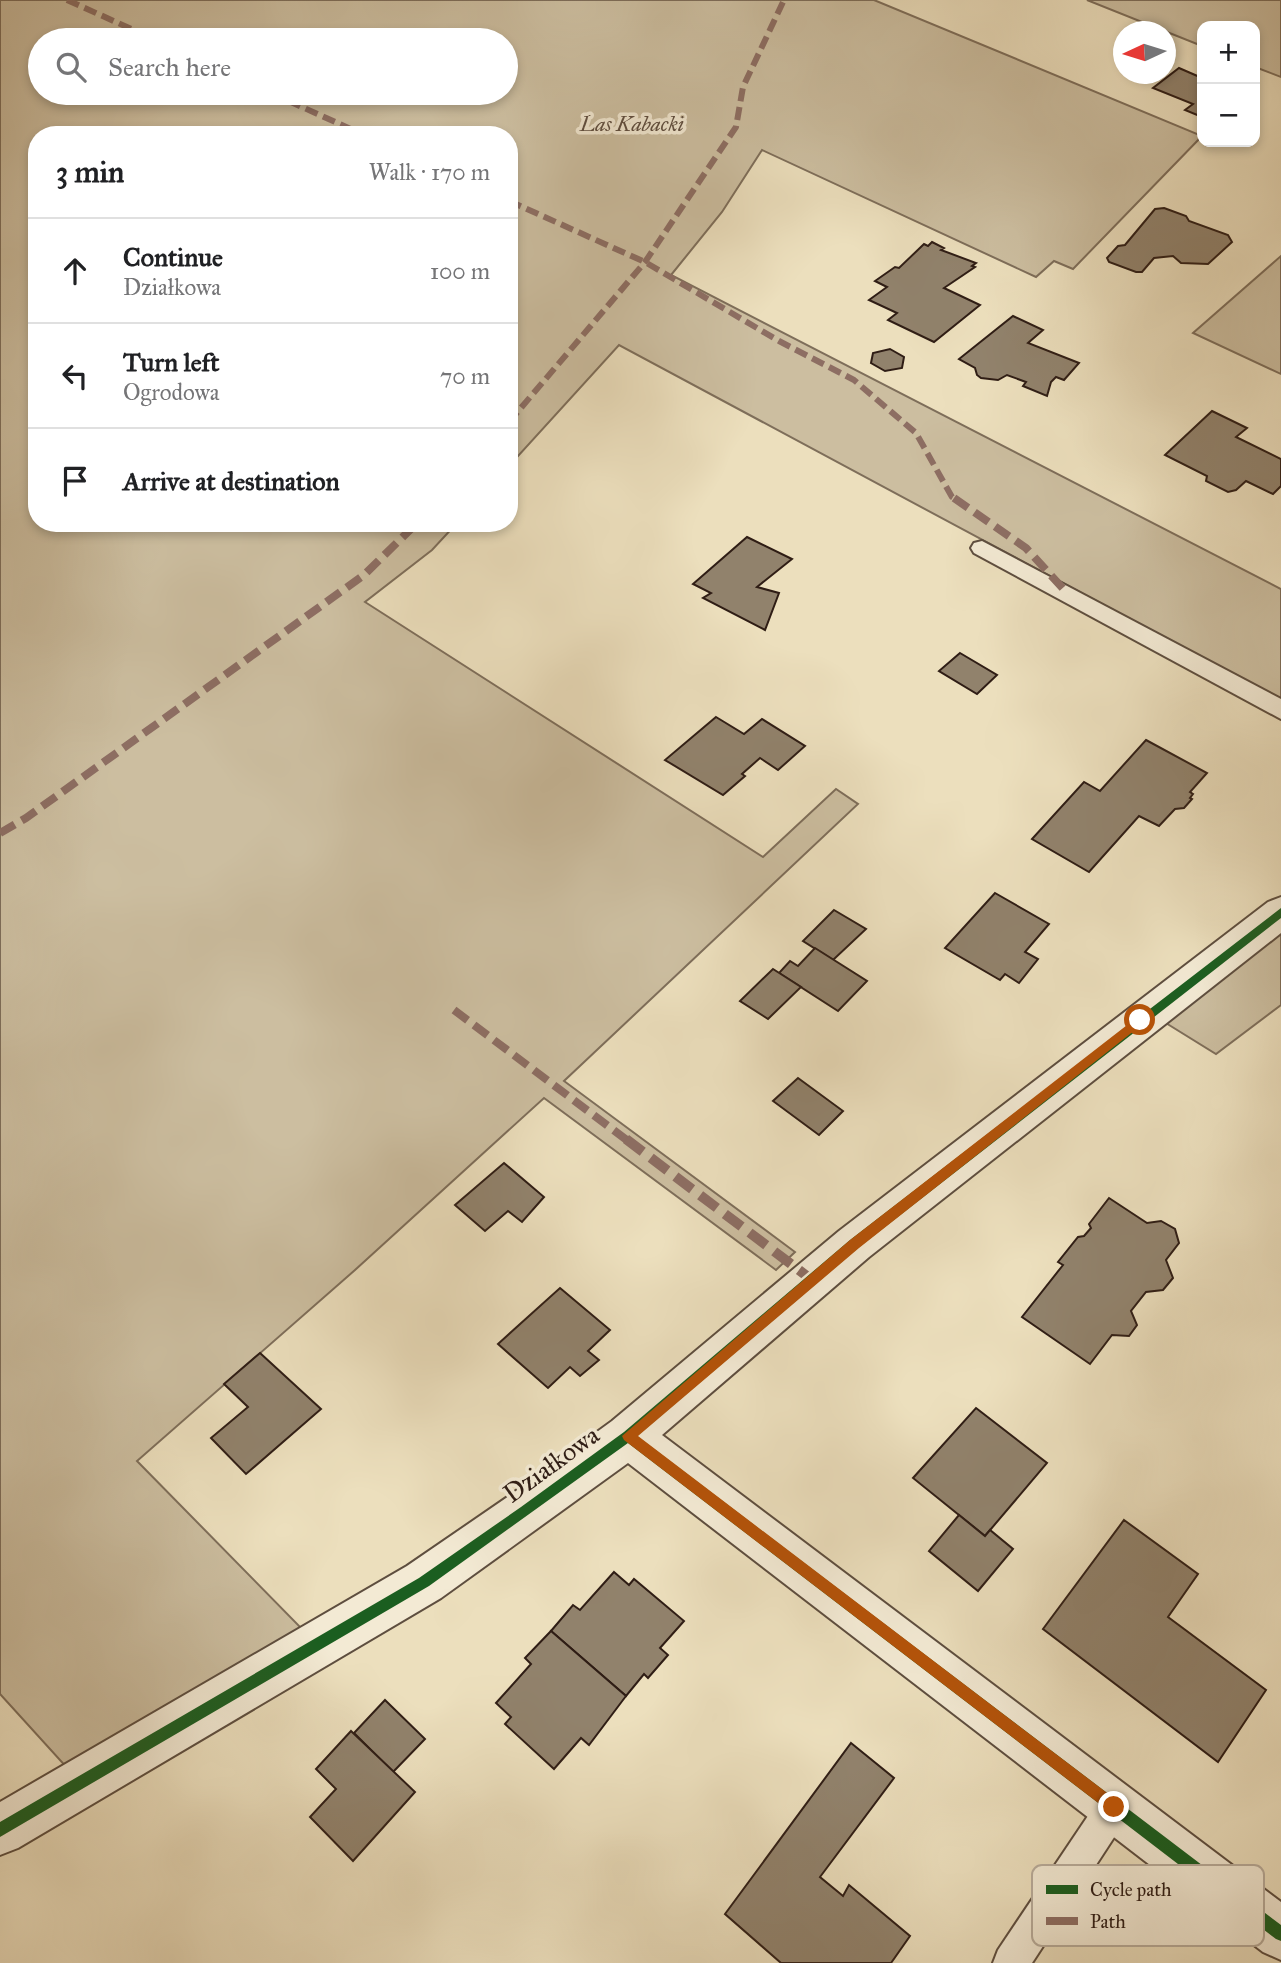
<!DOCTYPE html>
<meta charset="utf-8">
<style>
:root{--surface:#fff;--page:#f2f2f2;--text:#202124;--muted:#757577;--line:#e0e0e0}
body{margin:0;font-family:"IM FELL Great Primer",serif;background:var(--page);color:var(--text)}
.controls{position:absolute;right:21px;top:21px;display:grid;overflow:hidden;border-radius:14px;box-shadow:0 4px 10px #0003}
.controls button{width:63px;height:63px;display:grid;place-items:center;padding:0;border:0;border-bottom:2px solid var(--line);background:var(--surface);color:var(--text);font:35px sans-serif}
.compass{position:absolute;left:1113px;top:21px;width:63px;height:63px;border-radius:50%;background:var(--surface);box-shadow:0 4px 10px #0003;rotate:266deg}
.stop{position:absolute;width:21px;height:21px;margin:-16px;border:5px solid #b45309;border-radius:50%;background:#fff}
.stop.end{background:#b45309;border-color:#fff;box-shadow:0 2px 7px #0008}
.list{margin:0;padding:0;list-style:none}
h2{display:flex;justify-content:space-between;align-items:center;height:91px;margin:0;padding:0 28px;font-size:30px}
h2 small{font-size:23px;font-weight:400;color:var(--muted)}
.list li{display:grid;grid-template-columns:46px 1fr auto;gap:21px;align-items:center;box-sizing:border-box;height:105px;padding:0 28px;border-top:2px solid var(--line)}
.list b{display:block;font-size:26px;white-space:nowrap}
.list p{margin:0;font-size:23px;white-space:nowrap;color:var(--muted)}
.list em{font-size:23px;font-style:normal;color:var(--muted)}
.icon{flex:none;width:38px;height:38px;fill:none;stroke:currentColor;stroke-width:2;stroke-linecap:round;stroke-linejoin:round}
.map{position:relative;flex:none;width:1281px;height:1963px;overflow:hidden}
.search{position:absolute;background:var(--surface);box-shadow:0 4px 10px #0003;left:28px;top:28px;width:490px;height:77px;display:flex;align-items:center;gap:18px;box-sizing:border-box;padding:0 24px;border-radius:38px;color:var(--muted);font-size:26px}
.panel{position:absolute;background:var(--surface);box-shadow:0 4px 10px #0003;left:28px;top:126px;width:490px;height:406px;border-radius:28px}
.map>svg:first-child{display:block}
.green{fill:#ccbea0;stroke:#7e6e5a;stroke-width:2;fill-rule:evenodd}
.building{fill:#91826c;stroke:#2f1d15;stroke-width:2}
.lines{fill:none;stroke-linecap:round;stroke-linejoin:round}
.lane-casing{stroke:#5e4e3f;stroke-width:4}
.street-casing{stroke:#5e4e3f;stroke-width:4}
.lane{fill:#f3ead4;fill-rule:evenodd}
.street{fill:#f3ead4;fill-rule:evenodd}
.quiet-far2{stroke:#8d6e63;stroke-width:6;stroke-dasharray:13 6;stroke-linecap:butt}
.quiet-far1{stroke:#8d6e63;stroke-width:8;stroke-dasharray:17 8;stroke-linecap:butt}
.quiet{stroke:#8d6e63;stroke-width:10;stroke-dasharray:21 10;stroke-linecap:butt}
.cycleway-casing{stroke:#f3ead4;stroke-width:5}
.cycleway{fill:#1b5e20;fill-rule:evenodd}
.route{fill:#b45309}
.labels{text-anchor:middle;stroke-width:7;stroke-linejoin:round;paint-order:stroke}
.far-park-label{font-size:21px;font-style:italic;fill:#5e4d3f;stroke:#f3ead4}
.street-label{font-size:26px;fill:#2f1d15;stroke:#f3ead4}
.key{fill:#f3ead4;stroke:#b8ac9b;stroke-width:2}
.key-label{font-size:19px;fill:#2f1d15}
</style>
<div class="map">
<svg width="1281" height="1963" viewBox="0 0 1281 1963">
<rect width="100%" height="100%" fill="#ecdfbd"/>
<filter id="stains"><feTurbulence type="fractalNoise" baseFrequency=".00286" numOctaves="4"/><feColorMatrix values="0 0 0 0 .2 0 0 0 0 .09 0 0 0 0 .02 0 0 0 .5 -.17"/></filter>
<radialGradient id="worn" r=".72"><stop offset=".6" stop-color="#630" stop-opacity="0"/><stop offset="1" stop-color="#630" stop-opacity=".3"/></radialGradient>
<g class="green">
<path d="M0,0H874L1202,136L1073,269L1054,261L1036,277L762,150L722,212L671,275L1281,589V700L619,345L509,466V135H37V523H457L432,550L365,602L763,857L836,789L858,804L564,1081L795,1252L776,1270L544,1098L355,1270L137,1461L304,1631L69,1770L0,1694ZM40,40H506V93H40Z"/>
<path d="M1087,0H1281V77L1255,67V26H1202V46Z"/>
<path d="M1281,256V374L1193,333Z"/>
<path d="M1281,930V1005L1216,1054L1161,1020Z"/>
</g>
<g class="building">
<path d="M1179,68L1202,78V117L1185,110L1193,104L1153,88Z"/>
<path d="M1164,208L1186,216L1189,221L1228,235L1232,242L1208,264L1181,263L1173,256L1154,258L1142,272H1136L1109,262L1107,258L1118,246L1125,245L1155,209Z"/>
<path d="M932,242L944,248L941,250L976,263L972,266L975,267L944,288L980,305L934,342L888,320L897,313L869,300L887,287L875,281L895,267L899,268L924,244L928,246Z"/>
<path d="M1013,316L1043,330L1028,343L1079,363L1064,380L1056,377L1051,382L1047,396L1023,386L1026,382L1007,375L998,380L981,378L977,375L975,368L959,359Z"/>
<path d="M890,349L904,357L902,368L885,371L871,363L873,353Z"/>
<path d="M1212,411L1247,428L1236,437L1281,459V486L1273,494L1246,481L1236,490L1228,492L1206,481L1207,476L1165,455Z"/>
<path d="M747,537L792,559L757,587L779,593L765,630L703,598L711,593L693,584Z"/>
<path d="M960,653L997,675L977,694L939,671Z"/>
<path d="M716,717L744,734L762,719L805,746L778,770L760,758L742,774L745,776L723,795L665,760Z"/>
<path d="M1146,740L1207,773L1190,792L1193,794L1190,798L1192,799L1184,808L1175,809L1159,826L1139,816L1089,872L1032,839L1084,782L1100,791Z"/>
<path d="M995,893L1049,924L1025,952L1038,959L1019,983L1005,974L1000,980L945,948Z"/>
<path d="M834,910L866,929L833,960L803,941Z"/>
<path d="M815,948L867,981L838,1011L779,973L790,961L798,966Z"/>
<path d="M773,969L801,987L768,1019L740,1001Z"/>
<path d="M798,1078L843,1111L819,1135L773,1101Z"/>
<path d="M504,1163L544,1197L522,1222L508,1211L485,1231L455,1205Z"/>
<path d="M1109,1198L1147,1223L1161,1221L1175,1229L1179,1243L1166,1260L1173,1278L1163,1290L1146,1292L1131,1311L1137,1325L1129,1336L1112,1335L1090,1364L1022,1317L1063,1265L1058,1262L1078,1237L1084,1236L1091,1228L1089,1224Z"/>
<path d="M560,1288L610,1330L588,1351L599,1360L580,1376L570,1367L548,1388L498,1344Z"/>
<path d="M260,1353L321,1409L246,1474L211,1438L248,1407L224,1384Z"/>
<path d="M976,1408L1047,1463L985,1536L913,1478Z"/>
<path d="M959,1515L985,1536L990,1530L1013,1549L978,1591L929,1551Z"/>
<path d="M1124,1520L1198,1574L1168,1617L1266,1690L1218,1762L1043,1629Z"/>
<path d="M614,1572L629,1585L634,1579L684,1621L660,1648L668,1655L648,1678L644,1674L626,1696L551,1631L573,1605L580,1610Z"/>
<path d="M551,1631L626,1696L589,1745L581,1738L554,1769L505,1724L511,1717L496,1703L531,1664L525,1658Z"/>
<path d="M385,1700L425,1739L393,1772L354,1733Z"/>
<path d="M351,1731L415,1792L353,1861L310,1817L336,1789L316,1769Z"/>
<path d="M851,1743L894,1778L820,1877L843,1896L849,1885L910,1936L891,1963H781L725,1914Z"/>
</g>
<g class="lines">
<g class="lane-casing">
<g id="lane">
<path d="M982,541L1281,699V719L974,553L971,548L974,543Z"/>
<path d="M1114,1790L1126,1795L1131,1807L1126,1819L1032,1963H993L998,1950L1102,1795Z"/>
</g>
</g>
<g class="street-casing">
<path id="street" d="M1281,897V933L869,1257L662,1435L1281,1902V1960L1263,1952L628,1463L441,1598L18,1848L0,1855V1802L407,1566L509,1496L612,1421L839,1231L1268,902Z"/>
</g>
<use href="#lane" class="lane"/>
<use href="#street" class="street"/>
<g class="quiet-far2">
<path d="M67,0L156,40"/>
<path d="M271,93L364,135"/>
<path d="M509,201L645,262L779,341L854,380L916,433L952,497L957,500"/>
<path d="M509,422L645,262L736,127L743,87L784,0"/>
</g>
<g class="quiet-far1">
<path d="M954,498L1026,548L1068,594"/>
<path d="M0,833L26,818L364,575L417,523"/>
<path d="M454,1010L628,1141"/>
</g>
<path class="quiet" d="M626,1139L812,1280"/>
<g class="cycleway-casing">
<path id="cycleway" d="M1281,908V918L858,1248L637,1436L1281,1925V1941L1276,1939L628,1443L429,1586L0,1837V1822L419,1578L521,1507L624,1432L850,1240Z"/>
</g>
<use href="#cycleway" class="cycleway"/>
</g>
<path class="route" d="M1140,1015L1144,1017V1023L859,1248L638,1436L1119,1802L1121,1807L1119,1812L1114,1815L624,1440L622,1436L850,1240Z"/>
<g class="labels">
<g class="far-park-label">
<text x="632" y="131">Las Kabacki</text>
</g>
<g class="street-label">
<text transform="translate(551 1464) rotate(-36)" y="9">Działkowa</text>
</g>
</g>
<rect x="1032" y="1865" width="232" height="81" rx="10" class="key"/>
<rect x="1046" y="1885" width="32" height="9" fill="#1b5e20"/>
<rect x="1046" y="1917" width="32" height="8" fill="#8d6e63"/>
<g class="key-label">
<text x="1090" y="1896">Cycle path</text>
<text x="1090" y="1928">Path</text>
</g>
<rect width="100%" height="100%" filter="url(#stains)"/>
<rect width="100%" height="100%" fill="url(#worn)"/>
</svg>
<div class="controls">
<button>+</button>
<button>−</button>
</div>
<svg class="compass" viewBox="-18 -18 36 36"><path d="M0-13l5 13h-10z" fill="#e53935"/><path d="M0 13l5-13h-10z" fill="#757577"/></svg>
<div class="stop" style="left:1140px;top:1020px"></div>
<div class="stop end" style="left:1114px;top:1807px"></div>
<div class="search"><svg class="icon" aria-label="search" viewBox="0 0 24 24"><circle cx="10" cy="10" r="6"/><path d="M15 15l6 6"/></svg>Search here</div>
<section class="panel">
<h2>3 min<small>Walk · 170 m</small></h2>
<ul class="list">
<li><svg class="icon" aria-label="ahead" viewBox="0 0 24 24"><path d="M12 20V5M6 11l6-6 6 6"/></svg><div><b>Continue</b><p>Działkowa</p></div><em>100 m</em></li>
<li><svg class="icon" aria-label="left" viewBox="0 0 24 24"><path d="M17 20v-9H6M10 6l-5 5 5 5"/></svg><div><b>Turn left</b><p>Ogrodowa</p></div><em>70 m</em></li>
<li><svg class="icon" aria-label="arrive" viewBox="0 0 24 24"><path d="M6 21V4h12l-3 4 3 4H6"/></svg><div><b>Arrive at destination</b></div></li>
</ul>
</section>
</div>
